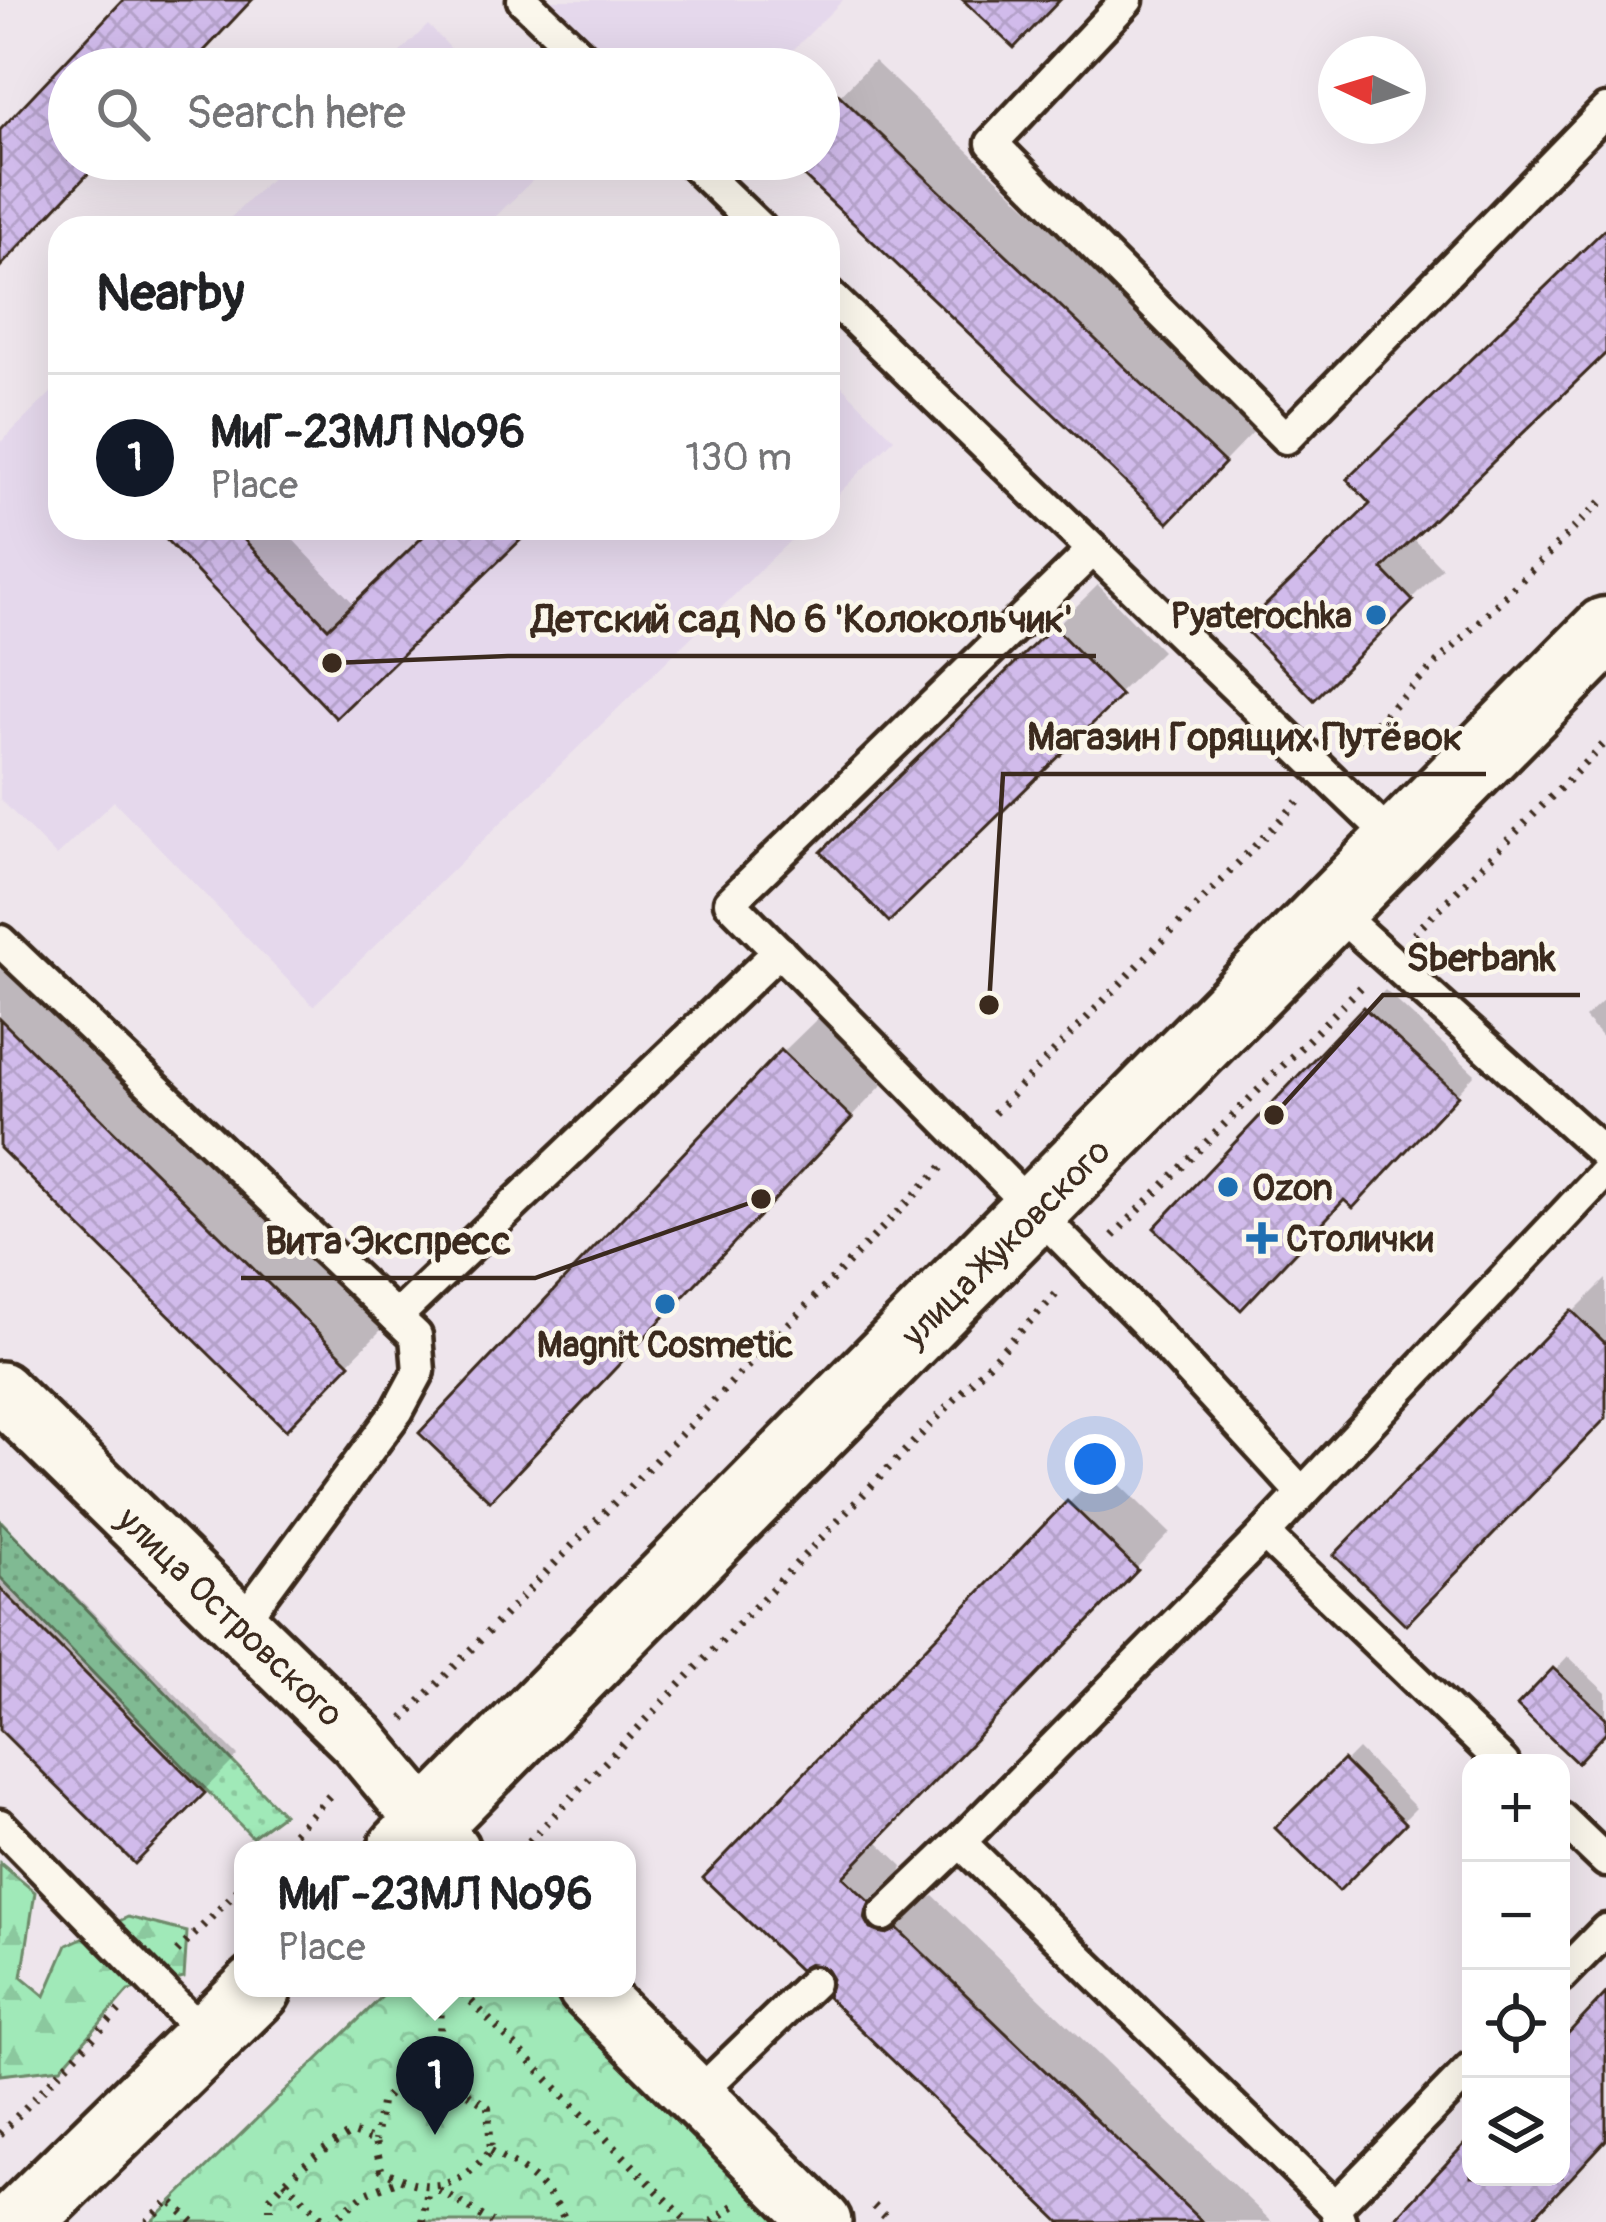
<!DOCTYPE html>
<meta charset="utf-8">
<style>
:root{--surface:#fff;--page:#f2f2f2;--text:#202124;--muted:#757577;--line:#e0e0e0;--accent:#111827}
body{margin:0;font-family:Pangolin,sans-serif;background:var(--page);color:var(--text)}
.controls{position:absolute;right:36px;bottom:36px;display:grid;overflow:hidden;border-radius:24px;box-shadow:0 12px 48px #0002}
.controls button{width:108px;height:108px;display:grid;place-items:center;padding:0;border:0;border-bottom:3px solid var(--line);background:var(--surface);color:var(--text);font:60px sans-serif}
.compass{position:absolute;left:1318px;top:36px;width:108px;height:108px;border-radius:50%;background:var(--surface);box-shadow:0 12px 48px #0002;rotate:274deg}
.you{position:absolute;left:1095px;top:1464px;width:42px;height:42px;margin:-30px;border:9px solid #fff;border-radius:50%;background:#1a73e8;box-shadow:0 0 0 18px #1a73e833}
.badge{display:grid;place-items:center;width:78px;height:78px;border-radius:50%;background:var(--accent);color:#fff;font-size:39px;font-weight:700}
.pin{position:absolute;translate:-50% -99px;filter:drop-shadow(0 3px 6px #0008)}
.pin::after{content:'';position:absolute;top:63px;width:42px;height:36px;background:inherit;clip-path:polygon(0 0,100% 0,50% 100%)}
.popup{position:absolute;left:234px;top:1841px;width:402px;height:156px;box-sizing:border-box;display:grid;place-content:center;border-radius:24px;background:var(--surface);filter:drop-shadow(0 3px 9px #0005);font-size:39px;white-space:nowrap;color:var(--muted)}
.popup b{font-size:45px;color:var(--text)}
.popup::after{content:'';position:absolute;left:50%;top:100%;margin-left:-24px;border:24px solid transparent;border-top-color:var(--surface)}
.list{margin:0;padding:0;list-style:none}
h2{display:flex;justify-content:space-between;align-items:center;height:156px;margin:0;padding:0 48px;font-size:51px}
h2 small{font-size:39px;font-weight:400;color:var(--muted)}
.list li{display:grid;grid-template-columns:78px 1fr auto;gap:36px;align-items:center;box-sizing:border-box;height:168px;padding:0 48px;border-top:3px solid var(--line)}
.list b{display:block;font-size:45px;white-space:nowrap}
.list p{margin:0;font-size:39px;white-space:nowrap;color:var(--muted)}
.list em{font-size:39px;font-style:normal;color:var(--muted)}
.icon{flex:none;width:66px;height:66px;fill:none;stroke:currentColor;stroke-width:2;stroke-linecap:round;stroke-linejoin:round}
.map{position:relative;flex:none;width:1606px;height:2222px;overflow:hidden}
.search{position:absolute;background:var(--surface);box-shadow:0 12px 48px #0002;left:48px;top:48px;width:792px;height:132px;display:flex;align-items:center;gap:30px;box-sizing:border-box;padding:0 42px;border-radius:66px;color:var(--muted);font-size:45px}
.panel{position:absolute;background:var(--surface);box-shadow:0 12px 48px #0002;left:48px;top:216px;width:792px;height:324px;border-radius:36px}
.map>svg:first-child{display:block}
.built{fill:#e5d8ec}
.grass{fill:url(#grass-dots);stroke:#6e8a6b;stroke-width:3}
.forest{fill:url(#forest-firs);stroke:#6e8a6b;stroke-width:3}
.park{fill:url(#park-crowns);stroke:#6e8a6b;stroke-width:3}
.shadow{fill:#0003}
.building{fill:url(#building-cross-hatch);stroke:#3b2a1e;stroke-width:3}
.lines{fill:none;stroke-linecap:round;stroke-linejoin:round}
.service-casing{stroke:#3b2a1e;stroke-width:39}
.minor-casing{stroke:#3b2a1e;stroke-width:66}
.tertiary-casing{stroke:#3b2a1e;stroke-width:75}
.path{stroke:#3b2a1e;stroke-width:8;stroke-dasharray:3 9;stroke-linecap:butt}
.service{stroke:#fbf7ec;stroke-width:30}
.minor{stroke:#fbf7ec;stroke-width:57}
.tertiary{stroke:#fbf7ec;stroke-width:66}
.poi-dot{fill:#1f6fb2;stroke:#fbf7ec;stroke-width:4.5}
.labels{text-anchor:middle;stroke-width:9;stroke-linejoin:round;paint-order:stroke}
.poi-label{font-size:36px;font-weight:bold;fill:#3b2a1e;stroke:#fbf7ec;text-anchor:start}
.street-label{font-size:36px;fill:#3b2a1e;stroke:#fbf7ec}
.leader{fill:none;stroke:#3b2a1e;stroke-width:4.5}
.callout-dot{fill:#3b2a1e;stroke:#fbf7ec;stroke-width:4.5}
.callout-label{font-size:39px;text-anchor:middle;font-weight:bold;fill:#3b2a1e;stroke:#fbf7ec;stroke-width:9;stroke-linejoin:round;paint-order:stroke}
</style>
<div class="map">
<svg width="1606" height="2222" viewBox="0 0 1606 2222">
<defs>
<pattern id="grass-dots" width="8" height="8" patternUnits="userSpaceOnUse" patternTransform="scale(3)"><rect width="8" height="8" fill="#a0e9b8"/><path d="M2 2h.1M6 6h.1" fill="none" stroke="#8bc89e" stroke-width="1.8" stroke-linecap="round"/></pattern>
<pattern id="forest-firs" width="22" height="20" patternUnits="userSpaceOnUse" patternTransform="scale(3)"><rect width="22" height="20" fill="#a0e9b8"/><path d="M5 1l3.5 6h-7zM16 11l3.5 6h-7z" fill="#8bc89e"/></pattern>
<pattern id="park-crowns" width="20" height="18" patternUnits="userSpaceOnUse" patternTransform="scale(3)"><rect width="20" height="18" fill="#a0e9b8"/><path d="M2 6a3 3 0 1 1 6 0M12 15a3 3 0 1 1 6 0" fill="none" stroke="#8bc89e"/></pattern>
<pattern id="building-cross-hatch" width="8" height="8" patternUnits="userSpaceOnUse" patternTransform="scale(3)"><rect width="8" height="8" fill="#d1bbeb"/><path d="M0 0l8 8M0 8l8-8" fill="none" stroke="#b4a1c9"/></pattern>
</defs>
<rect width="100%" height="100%" fill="#eee5ec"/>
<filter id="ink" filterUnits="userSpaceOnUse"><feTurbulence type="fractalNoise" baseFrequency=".00833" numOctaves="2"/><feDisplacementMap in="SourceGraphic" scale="24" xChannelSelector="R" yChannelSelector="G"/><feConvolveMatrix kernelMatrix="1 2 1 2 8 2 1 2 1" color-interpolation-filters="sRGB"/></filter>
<g filter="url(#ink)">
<g class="built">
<path d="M538,0H843L774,69H606Z"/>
<path d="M428,25L471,69H383Z"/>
<path d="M291,159H554L484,228H220Z"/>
<path d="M828,372L894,439L828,504Z"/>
<path d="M60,384V528H803L313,1006L114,801L56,856L0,799V443Z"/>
</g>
<path class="grass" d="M0,1520L283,1814L252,1837L0,1577Z"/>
<path class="forest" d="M0,1863L35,1892L22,1977L45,1996L67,1945L128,1917L187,1932L184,1978L128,1991L61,2068L0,2075Z"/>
<path class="park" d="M391,1988H555L781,2222H151Z"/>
<g class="shadow">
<path d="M874,61L1258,427L1202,485L790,159H819V117Z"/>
<path d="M1606,231V348L1411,536L1442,568L1314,696L1373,503Z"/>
<path d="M159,528H282L355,605L435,528H529L336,713Z"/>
<path d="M1098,585L1162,651L889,918L868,810Z"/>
<path d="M0,951L383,1328L286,1426L0,1144Z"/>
<path d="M1385,990L1475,1074L1372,1185L1344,1197L1158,1228Z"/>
<path d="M1606,998V1042L1585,1018Z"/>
<path d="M818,1018L885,1082L524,1462L783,1052Z"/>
<path d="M1606,1279V1415L1573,1312Z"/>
<path d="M1103,1468L1170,1533L876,1840L903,1866L898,1882L905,1895L924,1901L934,1896L1272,2222H1064L828,1966L708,1878Z"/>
<path d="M0,1520L238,1756L135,1860L0,1725Z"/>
<path d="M1568,1657L1606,1693V1729L1522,1706Z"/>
<path d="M1358,1749L1416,1808L1339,1886L1280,1828Z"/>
</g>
<g class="building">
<path d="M123,0H252L187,69H69V159H102L0,267V130Z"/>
<path d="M963,0H1060L1014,48Z"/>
<path d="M837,93L1225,463L1168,523L786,159H819V113Z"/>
<path d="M1606,228V353L1382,569L1413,601L1314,700L1243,627L1370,504L1347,479Z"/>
<path d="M155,528H233L328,628L432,528H533L336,718Z"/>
<path d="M1053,626L1121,696L889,922L821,852Z"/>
<path d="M1363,1007L1458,1095L1353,1208L1344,1200L1241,1310L1154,1228Z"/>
<path d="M0,1019L350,1364L286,1430L0,1148Z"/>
<path d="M781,1050L852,1118L490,1501L419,1433Z"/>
<path d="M1571,1310L1606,1344V1418L1406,1625L1334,1555Z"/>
<path d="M1067,1501L1138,1570L843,1877L870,1902L865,1918L871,1929L887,1934L898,1929L1202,2222H1060L827,1997L832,1979L826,1969L809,1964L799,1970L703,1878Z"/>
<path d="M0,1588L205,1793L135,1864L0,1730Z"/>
<path d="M1553,1668L1606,1718V1732L1577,1763L1517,1706Z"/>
<path d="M1343,1760L1406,1823L1339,1891L1275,1828Z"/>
<path d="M1606,1993V2140L1572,2177L1529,2222H1392L1471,2137V2177H1561V2041Z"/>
</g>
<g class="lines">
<g class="service-casing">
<g id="service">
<path d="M523,0L595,69"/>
<path d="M1127,0L992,143L1286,438L1606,110"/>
<path d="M688,159L760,228"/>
<path d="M828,294L1397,843"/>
<path d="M1093,550L730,902L1145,1322L1302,1493"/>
<path d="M1333,909L1606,1155"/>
<path d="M0,941L416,1336L419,1371L398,1410L240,1624"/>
<path d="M396,1317L779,951"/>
<path d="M1264,1534L960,1842L1335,2207L1340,2222"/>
<path d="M1503,1763L1264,1534L1606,1171"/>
<path d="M1561,1818L1606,1861"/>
<path d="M0,1825L208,2038"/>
<path d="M884,1915L960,1842"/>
<path d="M1561,1976L1606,1930"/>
<path d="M696,2096L813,1983"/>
<path d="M1335,2207L1471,2068"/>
</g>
</g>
<g class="minor-casing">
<g id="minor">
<path d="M0,1391L358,1740L450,1850"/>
<path d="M587,1988L822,2222"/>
</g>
</g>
<g class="tertiary-casing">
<g id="tertiary">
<path d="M402,1850L1606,631"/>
<path d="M19,2222L258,1988"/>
</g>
</g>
<g class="path">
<path d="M1350,748L1606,497"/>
<path d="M1414,934L1606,742"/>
<path d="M994,1113L1298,802"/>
<path d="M1113,1236L1361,987"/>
<path d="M403,1719L942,1167"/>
<path d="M277,1850L335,1790"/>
<path d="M521,1850L1061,1289"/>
<path d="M177,1952L243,1885"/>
<path d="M423,1988L441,2000L439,2074"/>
<path d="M441,2000L462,1992L688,2222"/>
<path d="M0,2134L124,2006"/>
<path d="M491,2151C524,2169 551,2188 566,2222"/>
<path d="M285,2181L326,2222"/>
<path d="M439,2190L492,2222"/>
<path d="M874,2206L891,2222"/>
<path d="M147,2222L170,2200L193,2222"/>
<path d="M270,2222V2198C295,2170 318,2152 352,2133L375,2141L381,2169C427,2195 456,2191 491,2151L488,2107L439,2074L402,2079L381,2103L375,2141"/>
<path d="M331,2222L366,2193L400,2180"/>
<path d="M423,2222L428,2188"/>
<path d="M712,2222L735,2205"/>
</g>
<use href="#service" class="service"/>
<use href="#minor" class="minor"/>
<use href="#tertiary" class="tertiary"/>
</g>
</g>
<g class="poi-dot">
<circle cx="1376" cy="615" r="12"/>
<circle cx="1228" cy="1187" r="12"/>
<path d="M1256 1220h12v12h12v12h-12v12h-12v-12h-12v-12h12z"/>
<circle cx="665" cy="1304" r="12"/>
</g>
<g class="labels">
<g class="poi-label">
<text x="1352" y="628" text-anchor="end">Pyaterochka</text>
<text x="1252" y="1200">Ozon</text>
<text x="1286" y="1251">Столички</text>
<text x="665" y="1357" text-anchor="middle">Magnit Cosmetic</text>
</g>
<g class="street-label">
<text transform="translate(1005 1242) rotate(-45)" y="13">улица Жуковского</text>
<text transform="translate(231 1616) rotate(44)" y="13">улица Островского</text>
</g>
</g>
<path class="leader" d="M332 663L508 656H1096M989 1005L1003 774H1486M1274 1115L1383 995H1580M761 1199L535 1278H241"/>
<g class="callout-dot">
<circle cx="332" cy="663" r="12"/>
<circle cx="989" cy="1005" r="12"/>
<circle cx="1274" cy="1115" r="12"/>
<circle cx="761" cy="1199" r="12"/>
</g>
<g class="callout-label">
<text x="802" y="632">Детский сад № 6 'Колокольчик'</text>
<text x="1245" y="750">Магазин Горящих Путёвок</text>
<text x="1481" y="971">Sberbank</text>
<text x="388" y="1254">Вита Экспресс</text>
</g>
</svg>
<div class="controls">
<button>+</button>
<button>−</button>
<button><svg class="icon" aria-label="locate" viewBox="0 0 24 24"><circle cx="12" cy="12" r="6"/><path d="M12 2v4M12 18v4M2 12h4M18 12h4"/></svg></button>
<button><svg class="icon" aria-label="layers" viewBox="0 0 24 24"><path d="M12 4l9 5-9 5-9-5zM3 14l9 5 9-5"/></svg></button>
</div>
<svg class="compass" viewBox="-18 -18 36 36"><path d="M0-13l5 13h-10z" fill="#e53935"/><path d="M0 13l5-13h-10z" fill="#757577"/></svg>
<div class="you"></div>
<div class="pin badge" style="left:435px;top:2135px">1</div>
<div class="popup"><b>МиГ-23МЛ №96</b>Place</div>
<div class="search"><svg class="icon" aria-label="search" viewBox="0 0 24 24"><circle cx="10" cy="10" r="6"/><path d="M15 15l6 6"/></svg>Search here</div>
<section class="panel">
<h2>Nearby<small></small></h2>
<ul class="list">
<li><span class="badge">1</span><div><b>МиГ-23МЛ №96</b><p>Place</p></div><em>130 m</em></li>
</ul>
</section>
</div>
